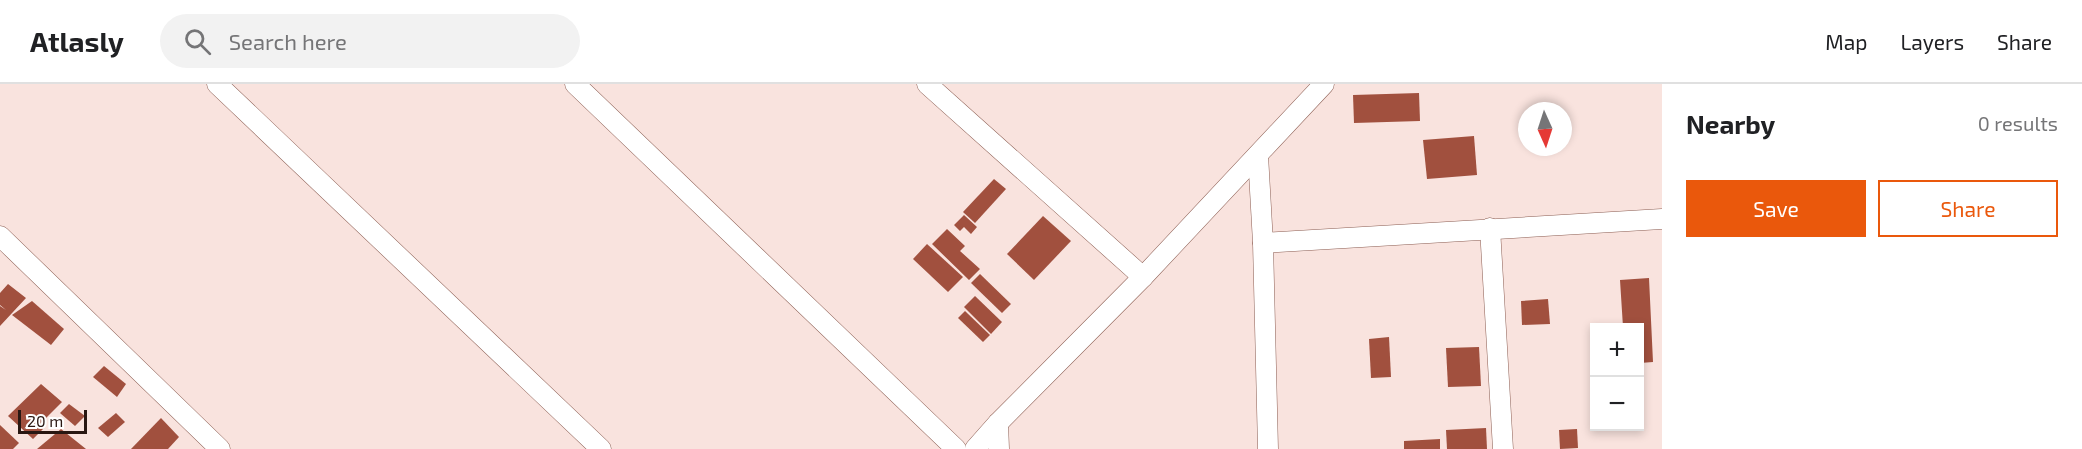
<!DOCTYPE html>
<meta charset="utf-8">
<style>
:root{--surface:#fff;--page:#f2f2f2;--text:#202124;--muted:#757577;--line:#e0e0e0;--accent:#ea580c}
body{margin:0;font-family:"Exo 2",sans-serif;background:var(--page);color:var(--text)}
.controls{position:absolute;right:18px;bottom:18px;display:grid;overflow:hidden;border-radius:0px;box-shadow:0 3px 9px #0003}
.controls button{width:54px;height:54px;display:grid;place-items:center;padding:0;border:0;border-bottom:2px solid var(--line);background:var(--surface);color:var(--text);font:30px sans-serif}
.compass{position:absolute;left:1518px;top:18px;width:54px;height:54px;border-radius:50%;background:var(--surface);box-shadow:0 3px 9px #0003;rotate:177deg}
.scale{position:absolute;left:18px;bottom:15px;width:69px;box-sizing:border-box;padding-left:6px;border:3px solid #291712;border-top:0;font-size:16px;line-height:21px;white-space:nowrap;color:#291712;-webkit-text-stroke:4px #fff;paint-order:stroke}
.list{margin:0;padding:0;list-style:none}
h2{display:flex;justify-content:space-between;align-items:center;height:78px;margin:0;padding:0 24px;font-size:26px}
h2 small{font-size:20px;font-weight:400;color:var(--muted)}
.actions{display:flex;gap:12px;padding:18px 24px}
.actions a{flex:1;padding:14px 0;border:2px solid var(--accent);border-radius:0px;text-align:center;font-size:21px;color:var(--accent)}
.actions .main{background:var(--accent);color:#fff}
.icon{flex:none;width:33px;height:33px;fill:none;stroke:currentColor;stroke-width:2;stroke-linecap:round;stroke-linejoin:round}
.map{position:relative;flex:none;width:1662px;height:365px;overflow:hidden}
header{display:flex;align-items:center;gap:36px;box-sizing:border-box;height:84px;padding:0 30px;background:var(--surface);border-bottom:2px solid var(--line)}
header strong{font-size:28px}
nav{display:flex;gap:33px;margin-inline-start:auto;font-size:21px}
.search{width:420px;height:54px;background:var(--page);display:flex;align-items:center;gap:15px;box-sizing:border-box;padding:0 21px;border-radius:33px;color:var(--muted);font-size:22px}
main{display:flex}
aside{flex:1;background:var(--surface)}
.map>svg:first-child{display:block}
.building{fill:#a1503e}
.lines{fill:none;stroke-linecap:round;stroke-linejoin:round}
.street-casing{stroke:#8c5e53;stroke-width:21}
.street{stroke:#fff;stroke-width:20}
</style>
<header>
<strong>Atlasly</strong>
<div class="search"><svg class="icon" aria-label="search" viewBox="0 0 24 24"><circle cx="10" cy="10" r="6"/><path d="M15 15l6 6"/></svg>Search here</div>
<nav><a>Map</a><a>Layers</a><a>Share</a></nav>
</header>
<main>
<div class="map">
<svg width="1662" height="365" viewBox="0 0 1662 365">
<rect width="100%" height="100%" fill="#f9e3de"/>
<g class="building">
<path d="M1419,9L1420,37L1354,39L1353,11Z"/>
<path d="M1474,52L1477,91L1427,95L1423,56Z"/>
<path d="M994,95L1006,105L975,139L963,128Z"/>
<path d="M964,131L977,143L971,150L964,143L960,147L954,141Z"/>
<path d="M1043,132L1071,157L1034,196L1007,170Z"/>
<path d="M947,145L965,162L960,167L980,185L969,196L932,160Z"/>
<path d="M927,160L963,193L948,208L913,175Z"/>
<path d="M980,190L1011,220L1002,229L971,199Z"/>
<path d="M1649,194L1653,278L1640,279V243H1623L1620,196Z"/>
<path d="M8,200L26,214L0,242V222L6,226L0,221V209Z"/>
<path d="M975,212L1002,238L991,250L964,223Z"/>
<path d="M1548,215L1550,240L1522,241L1521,217Z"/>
<path d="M32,217L64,245L51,261L12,231Z"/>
<path d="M965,227L990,251L983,258L958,234Z"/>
<path d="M1389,253L1391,293L1371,294L1369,255Z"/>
<path d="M1479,263L1481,302L1448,303L1446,264Z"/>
<path d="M104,282L126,300L117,313L93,293Z"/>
<path d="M41,300L62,318L39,341L43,345L33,355L8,332Z"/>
<path d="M69,320L85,332L75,342L60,329Z"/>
<path d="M116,329L125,338L108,353L98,344Z"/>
<path d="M161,334L179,353L168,365H131Z"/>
<path d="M0,341L19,359L13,365H0Z"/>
<path d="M1486,344L1487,365H1447L1446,346Z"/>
<path d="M61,345L86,365H37Z"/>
<path d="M1577,345L1578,364L1560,365L1559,346Z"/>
<path d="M1440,355V365H1404V357Z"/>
</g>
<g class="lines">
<g class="street-casing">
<g id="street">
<path d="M217,0L601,365"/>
<path d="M575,0L956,365"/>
<path d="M927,0L1143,193"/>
<path d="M1258,71L1263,159L1268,365"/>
<path d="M1490,144L1503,365"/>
<path d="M0,152L220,365"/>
<path d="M1263,159L1662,135"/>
<path d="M998,339L999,365"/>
<path d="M975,365L998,339L1143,193L1324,0"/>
</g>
</g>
<use href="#street" class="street"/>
</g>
</svg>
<div class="controls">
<button>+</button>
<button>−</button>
</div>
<svg class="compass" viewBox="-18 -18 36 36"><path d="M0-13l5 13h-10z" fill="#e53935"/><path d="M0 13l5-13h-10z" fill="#757577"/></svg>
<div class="scale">20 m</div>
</div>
<aside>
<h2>Nearby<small>0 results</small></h2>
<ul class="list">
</ul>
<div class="actions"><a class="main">Save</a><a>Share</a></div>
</aside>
</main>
